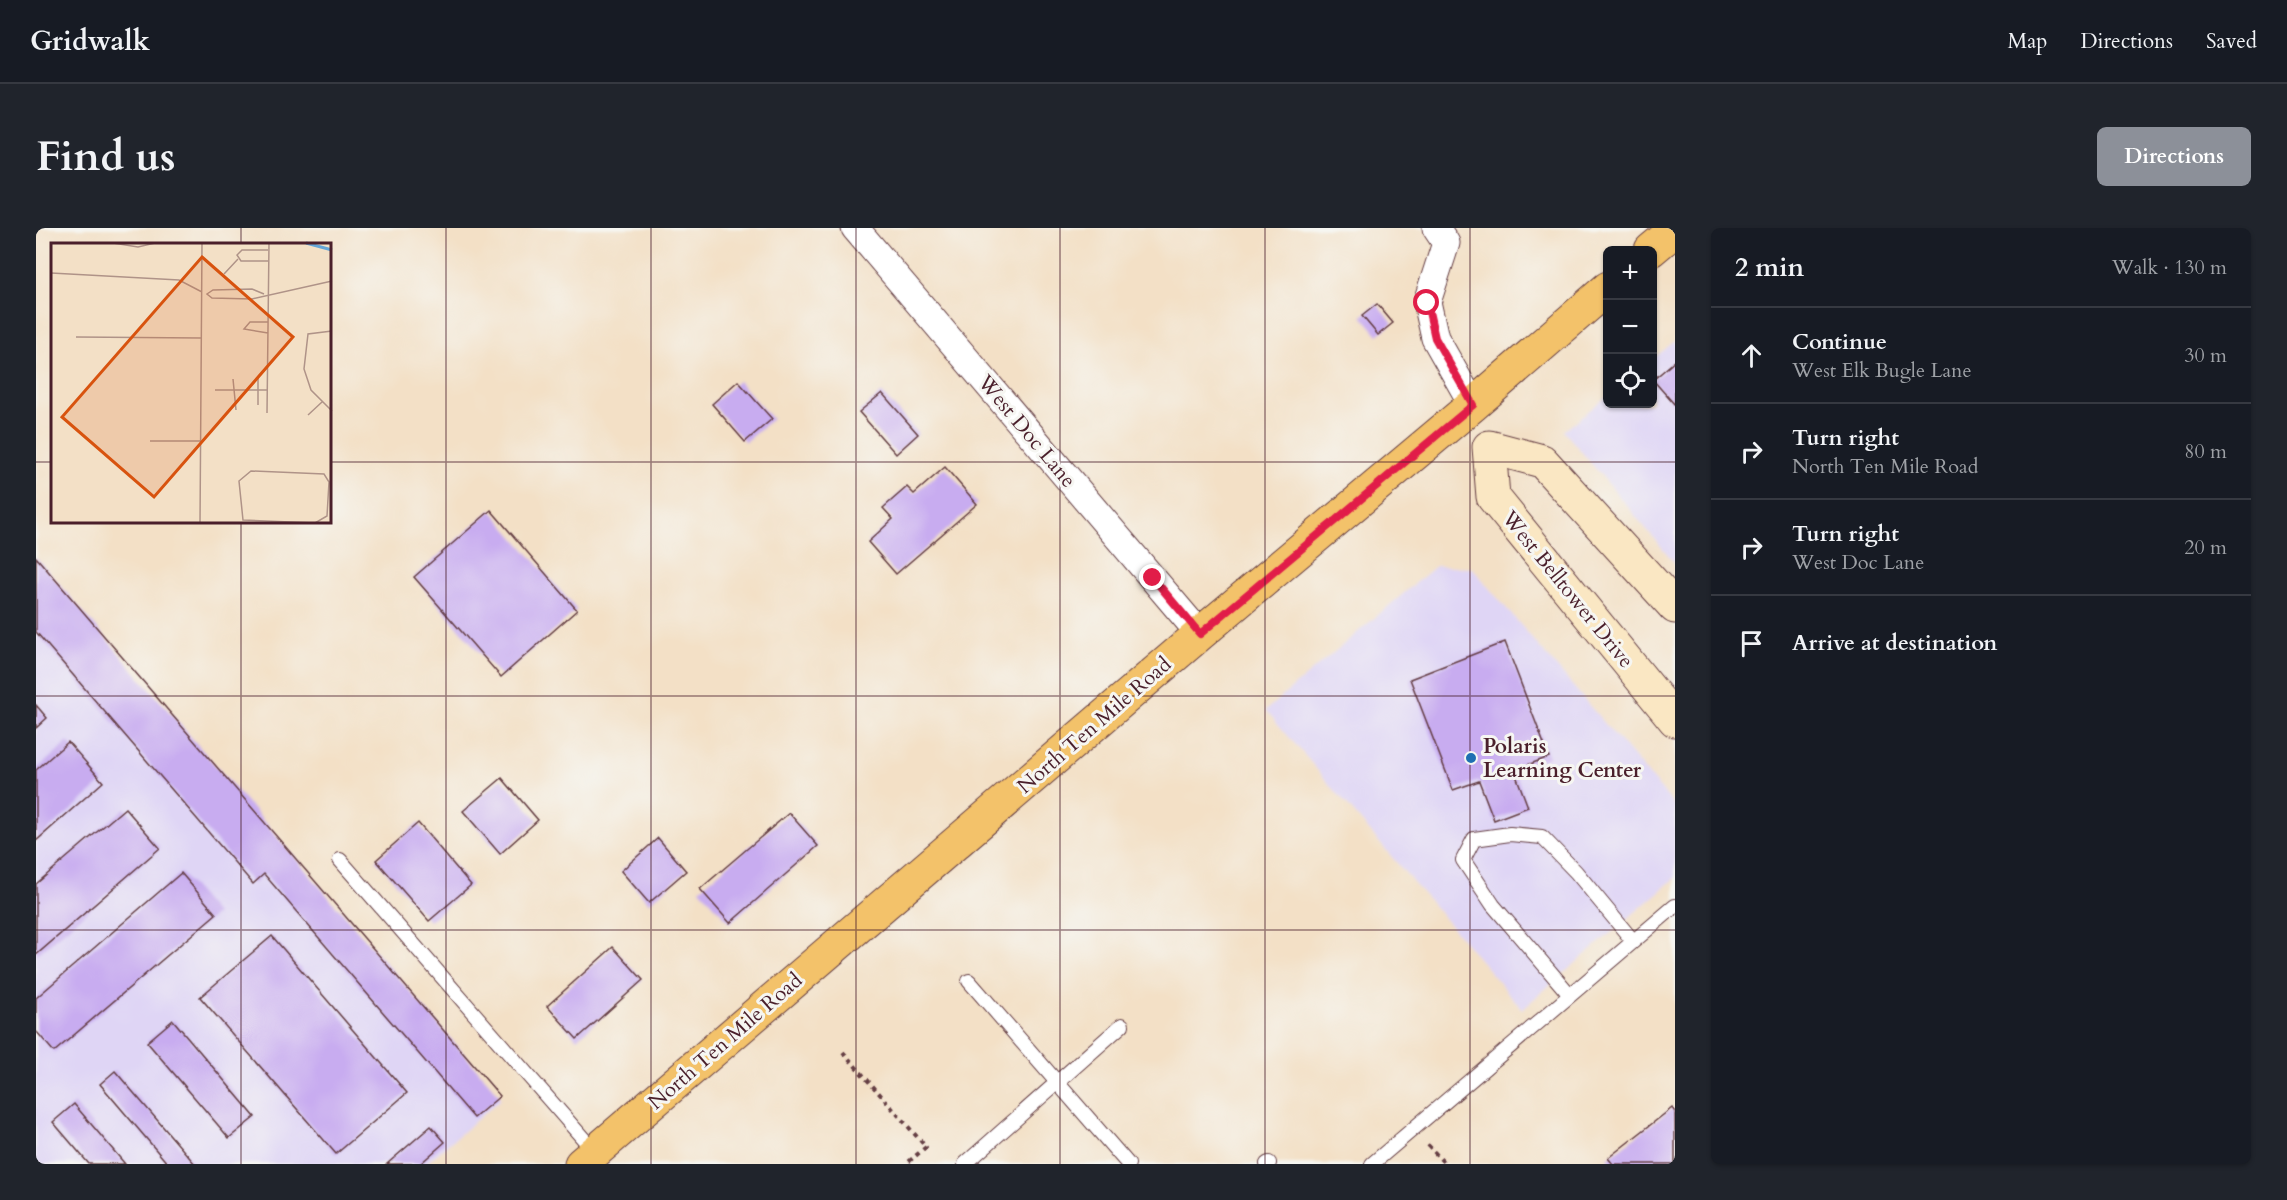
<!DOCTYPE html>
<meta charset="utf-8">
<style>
:root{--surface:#171b24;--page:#20242c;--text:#f1f3f6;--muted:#9ea1a6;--line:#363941;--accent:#8c9099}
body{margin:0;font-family:Cardo,serif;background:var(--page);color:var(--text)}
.controls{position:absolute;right:18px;top:18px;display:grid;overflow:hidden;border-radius:9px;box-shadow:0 2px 4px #0004}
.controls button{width:54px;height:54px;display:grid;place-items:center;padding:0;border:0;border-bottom:2px solid var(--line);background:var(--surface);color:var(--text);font:30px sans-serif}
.stop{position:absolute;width:18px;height:18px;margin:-14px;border:4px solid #e11d48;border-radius:50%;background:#fff}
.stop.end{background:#e11d48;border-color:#fff;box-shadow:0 2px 6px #0008}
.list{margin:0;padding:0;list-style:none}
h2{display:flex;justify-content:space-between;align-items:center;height:78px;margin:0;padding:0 24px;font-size:26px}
h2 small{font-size:20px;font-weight:400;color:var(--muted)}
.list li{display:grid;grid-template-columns:39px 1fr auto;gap:18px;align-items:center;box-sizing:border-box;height:96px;padding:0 24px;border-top:2px solid var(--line)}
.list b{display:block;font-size:22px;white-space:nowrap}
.list p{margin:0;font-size:20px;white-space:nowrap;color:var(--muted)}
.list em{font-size:20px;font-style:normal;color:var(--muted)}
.icon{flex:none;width:33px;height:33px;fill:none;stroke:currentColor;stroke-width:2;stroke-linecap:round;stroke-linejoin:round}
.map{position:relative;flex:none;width:1639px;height:936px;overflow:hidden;border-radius:9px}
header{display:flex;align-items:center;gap:36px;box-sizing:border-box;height:84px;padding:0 30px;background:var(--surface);border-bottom:2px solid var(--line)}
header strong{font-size:28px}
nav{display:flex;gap:33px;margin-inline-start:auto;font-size:21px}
.intro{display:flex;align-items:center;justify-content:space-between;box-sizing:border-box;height:144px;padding:0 36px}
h1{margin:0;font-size:42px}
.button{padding:15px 27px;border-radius:9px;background:var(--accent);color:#fff;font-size:21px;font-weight:700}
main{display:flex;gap:36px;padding:0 36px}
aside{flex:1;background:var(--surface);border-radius:9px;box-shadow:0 2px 4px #0004}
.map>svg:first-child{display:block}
.built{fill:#dfd5f5}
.building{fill:#c8acf0}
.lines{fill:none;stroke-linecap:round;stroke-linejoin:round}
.lane-casing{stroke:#633c42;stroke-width:16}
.street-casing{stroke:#633c42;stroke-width:29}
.secondary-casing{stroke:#633c42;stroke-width:35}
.primary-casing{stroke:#633c42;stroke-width:35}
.path{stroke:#633c42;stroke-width:4;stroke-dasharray:4.5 4.5;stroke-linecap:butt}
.lane{stroke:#fff;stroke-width:14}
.street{stroke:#fff;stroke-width:27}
.secondary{stroke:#fae7c3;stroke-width:33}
.primary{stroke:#f3c26a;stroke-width:33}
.route{stroke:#e11d48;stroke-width:8}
.grid{fill:none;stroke:#4a1f2b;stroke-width:1.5;stroke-opacity:0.55}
.poi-dot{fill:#1f6fb2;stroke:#f6f6f2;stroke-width:2}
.labels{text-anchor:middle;stroke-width:6;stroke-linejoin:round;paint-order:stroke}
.street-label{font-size:21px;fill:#4a1f2b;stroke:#f6f6f2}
.poi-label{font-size:21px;font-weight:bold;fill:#4a1f2b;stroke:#f6f6f2;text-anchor:start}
.inset-river{fill:none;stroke:#65a6d8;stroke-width:3}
.inset-road{fill:none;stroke:#af9388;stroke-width:1.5}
.view{fill:#d8530f;fill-opacity:0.15;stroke:#d8530f;stroke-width:3}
.inset-edge{fill:none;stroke:#4a1f2b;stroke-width:3}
</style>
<header>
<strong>Gridwalk</strong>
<nav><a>Map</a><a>Directions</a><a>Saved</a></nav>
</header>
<div class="intro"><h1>Find us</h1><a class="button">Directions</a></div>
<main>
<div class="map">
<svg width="1639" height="936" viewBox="0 0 1639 936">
<rect width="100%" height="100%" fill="#f6f6f2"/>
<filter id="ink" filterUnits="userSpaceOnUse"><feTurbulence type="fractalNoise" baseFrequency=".0167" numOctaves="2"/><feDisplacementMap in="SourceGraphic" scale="12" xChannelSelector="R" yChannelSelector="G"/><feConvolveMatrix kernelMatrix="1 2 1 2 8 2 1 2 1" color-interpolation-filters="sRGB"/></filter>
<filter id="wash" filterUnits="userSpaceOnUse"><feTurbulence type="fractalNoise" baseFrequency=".008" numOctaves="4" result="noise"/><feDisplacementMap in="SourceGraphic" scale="24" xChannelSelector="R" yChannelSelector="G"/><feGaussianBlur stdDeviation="1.35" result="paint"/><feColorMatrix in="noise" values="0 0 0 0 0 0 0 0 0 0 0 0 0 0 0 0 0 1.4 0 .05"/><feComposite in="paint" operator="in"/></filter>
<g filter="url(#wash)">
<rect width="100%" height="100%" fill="#f3e0c6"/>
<g class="built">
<path d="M1639,113V335L1528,203L1571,168L1572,176H1616L1617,131Z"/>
<path d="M0,330L465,871L389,936H0Z"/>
<path d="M1400,338L1436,340L1639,578V650L1486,781L1230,482Z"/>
</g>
<g id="blocks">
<g class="building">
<path d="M1341,76L1357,95L1342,107L1326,88Z"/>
<path d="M1639,133V177L1617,152Z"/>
<path d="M702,153L736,191L709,214L676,176Z"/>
<path d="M846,165L882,206L860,226L823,184Z"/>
<path d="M909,239L941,276L860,346L832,314L857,291L847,280L871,259L878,266Z"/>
<path d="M455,282L541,382L465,449L378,349Z"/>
<path d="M0,329L464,868L438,890L228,646L217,656L0,404Z"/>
<path d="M1469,414L1513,529L1478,542L1492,579L1458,592L1443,553L1417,562L1374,451Z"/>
<path d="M0,477L11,490L0,500Z"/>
<path d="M32,514L67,554L0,613V542Z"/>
<path d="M466,550L502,592L464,626L427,583Z"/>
<path d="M89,580L124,620L0,727V656Z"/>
<path d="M753,585L782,618L694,695L664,661Z"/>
<path d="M382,595L435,657L393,693L340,632Z"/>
<path d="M622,610L650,643L613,675L585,643Z"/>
<path d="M145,645L180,686L18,824L0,803V770Z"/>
<path d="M236,708L371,865L300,926L164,769Z"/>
<path d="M577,719L607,752L541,811L511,778Z"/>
<path d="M137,792L219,889L193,910L111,814Z"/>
<path d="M79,843L159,936H132L64,856Z"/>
<path d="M38,876L89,936H53L17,894Z"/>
<path d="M1636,880L1639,884V936H1577L1572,930Z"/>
<path d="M395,898L409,914L384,936H351Z"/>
</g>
</g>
</g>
<g filter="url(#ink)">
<use href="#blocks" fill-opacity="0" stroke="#633c42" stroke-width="1.5"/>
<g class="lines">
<g class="lane-casing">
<g id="lane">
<path d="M304,632L559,924"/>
<path d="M933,753L1092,936"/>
<path d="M1534,767L1457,677L1427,632L1438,611L1474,606L1506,609L1540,644L1597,713"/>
<path d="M929,936L1086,797"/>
<path d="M1231,936L1233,935"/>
<path d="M1336,936L1639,678"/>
</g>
</g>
<g class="street-casing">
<g id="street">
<path d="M819,0L1164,406"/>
<path d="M1400,0L1410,15L1391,74L1399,110L1437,177"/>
</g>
</g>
<g class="secondary-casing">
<path id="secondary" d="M1639,379L1506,233L1453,219L1457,269L1639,492"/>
</g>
<g class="primary-casing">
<g id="primary">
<path d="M1615,22L1639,2"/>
<path d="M545,936L1164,406L1437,177L1572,60"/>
</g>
</g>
<g class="path">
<path d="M807,824L890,919L870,936"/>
<path d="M1392,917L1409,936"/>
</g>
<use href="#lane" class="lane"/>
<use href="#street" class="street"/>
<use href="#secondary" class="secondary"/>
<use href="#primary" class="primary"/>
</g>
</g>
<g class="lines" filter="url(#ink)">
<path class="route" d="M1117,350L1164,406L1437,177L1399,110L1391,75"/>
</g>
<path class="grid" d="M205,0V16M410,0V936M615,0V936M820,0V936M1024,0V936M1229,0V936M1434,0V936M0,234H16M294,234H1639M205,294V936M0,468H1639M0,702H1639"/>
<circle class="poi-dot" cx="1435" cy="530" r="6"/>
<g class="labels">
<g class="street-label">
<text transform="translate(991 203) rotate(50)" y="7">West Doc Lane</text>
<text transform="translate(1532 361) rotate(51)" y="7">West Belltower Drive</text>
<text transform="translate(1058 497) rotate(-41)" y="7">North Ten Mile Road</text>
<text transform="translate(689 813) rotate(-41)" y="7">North Ten Mile Road</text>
</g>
<g class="poi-label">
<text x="1447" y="525">Polaris<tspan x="1447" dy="24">Learning Center</tspan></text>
</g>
</g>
<g transform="translate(15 15)">
<rect width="280" height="280" fill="#f3e0c6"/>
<path class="inset-river" d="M255,0L281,7"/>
<path class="inset-road" d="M62,0L87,4L104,0M217,18H190L186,12L191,7H217M0,30L128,37L151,49M173,31L187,16M213,51L201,46L162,47L156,51L161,55L201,56L281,38M281,88L257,91L253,126L260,147L281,168M217,90L193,86L199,79H217M25,94L150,95M207,133V162M182,136L185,167M164,147H216M216,170L218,0M257,172L271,159M99,198H149M200,228L273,231L278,239L276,273L264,280L192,277L188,238ZM149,280L151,0"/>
<path class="view" d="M151,14L242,94L103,254L11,174Z"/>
<rect width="280" height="280" class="inset-edge"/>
</g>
</svg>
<div class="controls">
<button>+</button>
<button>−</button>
<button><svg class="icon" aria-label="locate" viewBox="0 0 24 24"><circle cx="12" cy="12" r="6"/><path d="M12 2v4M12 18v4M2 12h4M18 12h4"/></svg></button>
</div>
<div class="stop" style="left:1391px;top:75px"></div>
<div class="stop end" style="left:1117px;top:350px"></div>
</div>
<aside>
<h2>2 min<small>Walk · 130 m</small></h2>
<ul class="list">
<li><svg class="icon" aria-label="ahead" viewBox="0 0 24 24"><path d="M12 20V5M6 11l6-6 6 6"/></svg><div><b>Continue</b><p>West Elk Bugle Lane</p></div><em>30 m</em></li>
<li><svg class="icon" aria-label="right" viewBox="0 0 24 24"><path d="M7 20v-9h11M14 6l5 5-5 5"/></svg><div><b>Turn right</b><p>North Ten Mile Road</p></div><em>80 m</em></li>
<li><svg class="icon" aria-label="right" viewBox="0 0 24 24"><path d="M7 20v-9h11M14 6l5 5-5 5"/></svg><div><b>Turn right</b><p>West Doc Lane</p></div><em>20 m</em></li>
<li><svg class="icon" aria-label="arrive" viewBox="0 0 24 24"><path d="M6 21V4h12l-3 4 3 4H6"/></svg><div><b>Arrive at destination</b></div></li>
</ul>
</aside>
</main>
